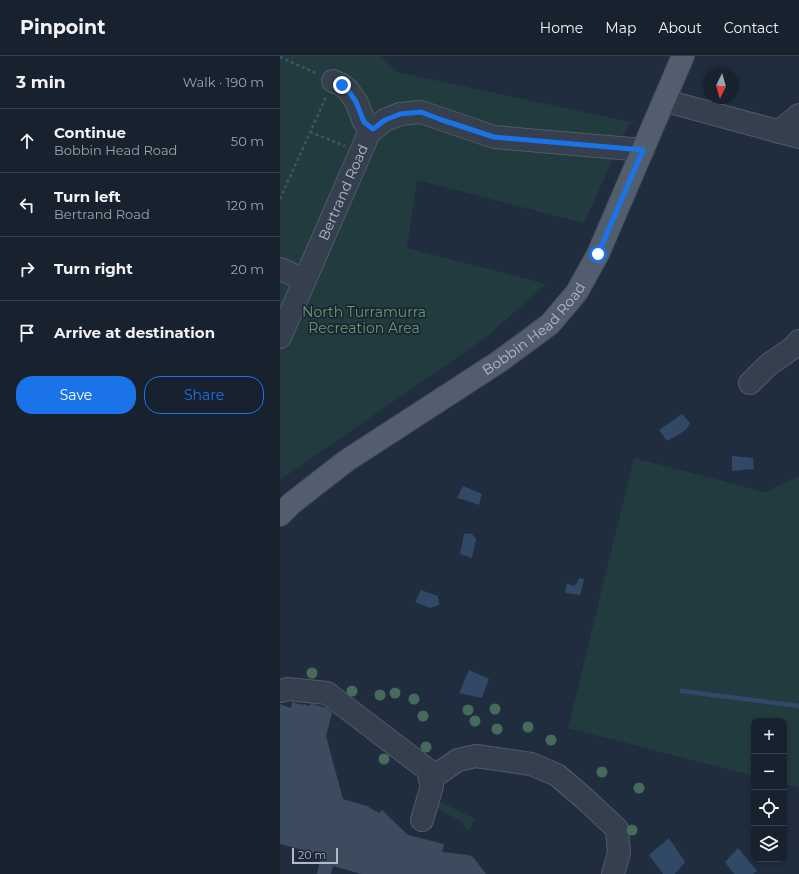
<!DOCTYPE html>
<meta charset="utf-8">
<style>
:root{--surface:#18222e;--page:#212a36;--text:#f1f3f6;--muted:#9fa4aa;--line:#363f4a;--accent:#1a73e8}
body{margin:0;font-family:Montserrat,sans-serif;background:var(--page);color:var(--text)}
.controls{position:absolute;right:12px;bottom:12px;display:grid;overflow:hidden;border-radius:8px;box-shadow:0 2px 6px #0003}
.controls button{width:36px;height:36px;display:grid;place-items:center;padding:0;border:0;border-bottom:1px solid var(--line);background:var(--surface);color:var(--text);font:20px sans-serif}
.compass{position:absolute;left:423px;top:12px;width:36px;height:36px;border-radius:50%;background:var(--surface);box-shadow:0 2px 6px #0003;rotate:185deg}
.scale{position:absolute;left:12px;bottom:10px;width:46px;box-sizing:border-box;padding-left:4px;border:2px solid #b0bac9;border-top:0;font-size:11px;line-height:14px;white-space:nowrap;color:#b0bac9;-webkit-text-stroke:3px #1a2432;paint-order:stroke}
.stop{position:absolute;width:12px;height:12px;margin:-9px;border:3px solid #1a73e8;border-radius:50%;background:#fff}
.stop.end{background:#1a73e8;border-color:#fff;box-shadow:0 1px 4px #0008}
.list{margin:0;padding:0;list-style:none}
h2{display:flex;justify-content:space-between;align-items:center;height:52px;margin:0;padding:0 16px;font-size:17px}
h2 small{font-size:13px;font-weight:400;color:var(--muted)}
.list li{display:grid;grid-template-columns:26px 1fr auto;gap:12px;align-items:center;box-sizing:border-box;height:64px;padding:0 16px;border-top:1px solid var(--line)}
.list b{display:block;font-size:15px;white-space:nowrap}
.list p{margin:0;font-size:13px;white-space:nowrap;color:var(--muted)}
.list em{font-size:13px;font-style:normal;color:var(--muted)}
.actions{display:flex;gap:8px;padding:12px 16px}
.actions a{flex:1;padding:9px 0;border:1px solid var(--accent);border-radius:16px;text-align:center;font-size:14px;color:var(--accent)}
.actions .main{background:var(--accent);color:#fff}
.icon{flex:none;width:22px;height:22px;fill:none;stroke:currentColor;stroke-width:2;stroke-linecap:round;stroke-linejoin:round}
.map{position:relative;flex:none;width:519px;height:818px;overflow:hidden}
header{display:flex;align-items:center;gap:24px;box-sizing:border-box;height:56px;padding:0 20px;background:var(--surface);border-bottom:1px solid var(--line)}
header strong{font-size:19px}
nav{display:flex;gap:22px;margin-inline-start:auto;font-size:14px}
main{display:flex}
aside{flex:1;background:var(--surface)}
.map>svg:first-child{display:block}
.green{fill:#223b3f}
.water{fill:#324867}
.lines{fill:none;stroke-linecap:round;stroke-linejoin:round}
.stream{stroke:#324867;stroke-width:4.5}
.building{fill:#3c4b5d}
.minor-casing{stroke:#505a68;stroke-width:24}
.major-casing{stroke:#3e4856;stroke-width:24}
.path{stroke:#40585c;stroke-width:2.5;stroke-dasharray:3 3;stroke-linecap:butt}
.minor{stroke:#353f4e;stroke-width:22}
.major{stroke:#525e6e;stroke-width:22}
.tree{fill:#466a5b}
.route{stroke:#1a73e8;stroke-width:5}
.labels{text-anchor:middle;stroke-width:3.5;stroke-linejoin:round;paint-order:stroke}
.street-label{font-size:14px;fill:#b0bac9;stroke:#1a2432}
.park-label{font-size:14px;fill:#659c72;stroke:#1a2432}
</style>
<header>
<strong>Pinpoint</strong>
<nav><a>Home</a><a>Map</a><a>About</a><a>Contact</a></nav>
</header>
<main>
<aside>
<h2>3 min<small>Walk · 190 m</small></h2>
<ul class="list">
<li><svg class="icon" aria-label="ahead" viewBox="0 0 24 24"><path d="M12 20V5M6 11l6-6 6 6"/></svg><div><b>Continue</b><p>Bobbin Head Road</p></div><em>50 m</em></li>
<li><svg class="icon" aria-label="left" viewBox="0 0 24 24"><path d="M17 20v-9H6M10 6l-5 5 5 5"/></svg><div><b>Turn left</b><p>Bertrand Road</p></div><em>120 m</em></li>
<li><svg class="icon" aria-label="right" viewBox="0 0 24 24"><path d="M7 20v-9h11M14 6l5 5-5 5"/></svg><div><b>Turn right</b></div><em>20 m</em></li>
<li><svg class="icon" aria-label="arrive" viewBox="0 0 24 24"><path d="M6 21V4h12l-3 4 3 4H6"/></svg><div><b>Arrive at destination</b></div></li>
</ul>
<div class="actions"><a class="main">Save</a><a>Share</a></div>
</aside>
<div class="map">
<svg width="519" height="818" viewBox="0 0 519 818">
<rect width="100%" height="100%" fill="#202d3e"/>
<g class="green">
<path d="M0,0H101L117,16L350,66L304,167L137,124L127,192L266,228L205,282L0,424Z"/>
<path d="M354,402L485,436L519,420V732L504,728V665H474V720L288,672Z"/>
<path d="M159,745L195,763L190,772L188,774L186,773L182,766L158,753L157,751Z"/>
</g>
<g class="water">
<path d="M402,358L410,367L406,374L387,385L379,374Z"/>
<path d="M452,400L473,402L474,413L452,415Z"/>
<path d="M183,430L202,438L199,449L185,444L177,442Z"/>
<path d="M191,477L196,483L192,502L180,498L184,478Z"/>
<path d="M299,522L304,523L300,539L285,537L287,527L293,530L297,527Z"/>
<path d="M141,534L158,540L159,549L150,552L135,546Z"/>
<path d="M189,614L209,623L202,642L179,637Z"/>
<path d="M389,782L405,806L395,818H383L369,799Z"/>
<path d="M458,792L477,815L473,818H454L445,806Z"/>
</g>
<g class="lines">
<path class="stream" d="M402,635L519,650"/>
</g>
<path class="building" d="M12,646L23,649V648L30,650V648H33L46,652L52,657L46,680L63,743L87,750L99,757L102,754L128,779L164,788L162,796L189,799L193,801L206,818H81L53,810L51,818H37L40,805H39L41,799L0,788V648L11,652Z"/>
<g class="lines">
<g class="minor-casing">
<g id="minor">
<path d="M53,25L62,29L68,34L77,47L84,66L93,73"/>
<path d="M384,44L397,48L519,81"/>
<path d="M499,76L519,59"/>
<path d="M0,213L25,224"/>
<path id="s1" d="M0,281L89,77L105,64L120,58L141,56L214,81L363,94"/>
<path d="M470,327L487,310L514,291L519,285"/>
<path d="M0,635L8,633L47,637L148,714L152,730L142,764"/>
<path d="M150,723L178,704L196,700L251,708L277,719L304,742L337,773L339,797L333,818"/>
</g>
</g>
<g class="major-casing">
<g id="major">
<path id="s2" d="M0,459L12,447L66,405L220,305L270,268L297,236L318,198L403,0"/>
</g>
</g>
<g class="path">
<path d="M0,1L38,18"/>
<path d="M30,76L65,90"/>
<path d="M0,143L46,41"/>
</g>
<use href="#minor" class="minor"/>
<use href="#major" class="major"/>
</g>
<g class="tree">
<circle cx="32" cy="617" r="5.5"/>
<circle cx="72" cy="635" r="5.5"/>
<circle cx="115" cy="637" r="5.5"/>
<circle cx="100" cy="639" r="5.5"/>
<circle cx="134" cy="643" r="5.5"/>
<circle cx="215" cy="653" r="5.5"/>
<circle cx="188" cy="654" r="5.5"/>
<circle cx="143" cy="660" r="5.5"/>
<circle cx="195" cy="665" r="5.5"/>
<circle cx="248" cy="671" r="5.5"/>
<circle cx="217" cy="673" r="5.5"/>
<circle cx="271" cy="684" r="5.5"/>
<circle cx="146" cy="691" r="5.5"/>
<circle cx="104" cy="703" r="5.5"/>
<circle cx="322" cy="716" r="5.5"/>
<circle cx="359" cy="732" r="5.5"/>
<circle cx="352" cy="774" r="5.5"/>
</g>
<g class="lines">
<path class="route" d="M62,29L68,34L76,46L84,66L93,73L105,64L120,58L141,56L162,64L214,81L363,94L318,198"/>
</g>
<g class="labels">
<g class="street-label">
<text dy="5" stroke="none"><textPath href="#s1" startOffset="158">Bertrand Road</textPath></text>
<text dy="5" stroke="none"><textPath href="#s2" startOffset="316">Bobbin Head Road</textPath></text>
</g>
<g class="park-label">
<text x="84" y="261">North Turramurra<tspan x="84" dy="16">Recreation Area</tspan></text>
</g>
</g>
</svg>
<div class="controls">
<button>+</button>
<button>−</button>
<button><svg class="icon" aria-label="locate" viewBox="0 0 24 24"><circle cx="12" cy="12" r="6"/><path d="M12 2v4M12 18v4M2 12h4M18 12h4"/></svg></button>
<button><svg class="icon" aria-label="layers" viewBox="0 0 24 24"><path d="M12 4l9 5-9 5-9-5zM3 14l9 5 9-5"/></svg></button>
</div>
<svg class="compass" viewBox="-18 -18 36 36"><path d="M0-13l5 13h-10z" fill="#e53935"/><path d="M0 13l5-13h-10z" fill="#9fa4aa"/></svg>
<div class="scale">20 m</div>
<div class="stop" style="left:318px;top:198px"></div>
<div class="stop end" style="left:62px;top:29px"></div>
</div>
</main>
